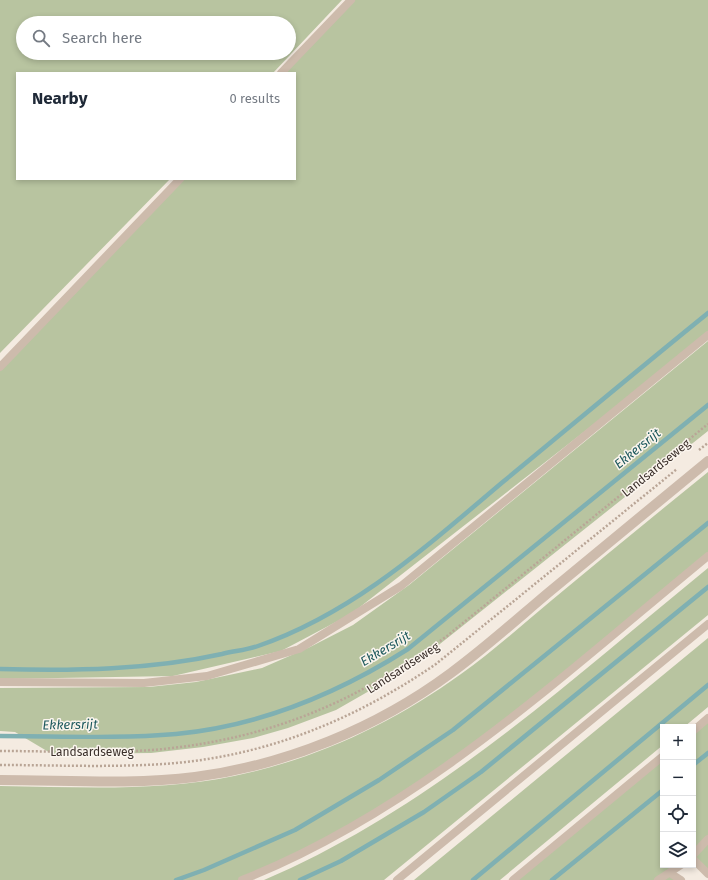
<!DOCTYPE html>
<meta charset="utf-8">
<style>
:root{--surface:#fff;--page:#f6f6f7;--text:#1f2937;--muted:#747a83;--line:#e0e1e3}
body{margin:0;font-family:"Fira Sans",sans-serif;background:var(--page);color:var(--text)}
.controls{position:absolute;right:12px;bottom:12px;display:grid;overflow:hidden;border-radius:0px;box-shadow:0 2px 6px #0003}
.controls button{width:36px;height:36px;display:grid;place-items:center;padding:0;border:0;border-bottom:1px solid var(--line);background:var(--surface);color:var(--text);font:20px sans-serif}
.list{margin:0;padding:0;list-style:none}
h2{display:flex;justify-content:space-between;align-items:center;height:52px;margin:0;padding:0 16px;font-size:17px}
h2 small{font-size:13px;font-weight:400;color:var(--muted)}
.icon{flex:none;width:22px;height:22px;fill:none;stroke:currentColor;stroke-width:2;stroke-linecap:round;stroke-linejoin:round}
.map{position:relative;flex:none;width:708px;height:880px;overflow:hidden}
.search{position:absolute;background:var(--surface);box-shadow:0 2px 6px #0003;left:16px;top:16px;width:280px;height:44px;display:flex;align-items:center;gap:10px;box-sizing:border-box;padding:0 14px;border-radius:22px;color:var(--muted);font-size:15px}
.panel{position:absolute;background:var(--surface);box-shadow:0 2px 6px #0003;left:16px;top:72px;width:280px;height:108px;border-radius:0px}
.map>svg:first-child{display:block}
.green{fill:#b8c4a0;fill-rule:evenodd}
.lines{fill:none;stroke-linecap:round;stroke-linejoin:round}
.stream{stroke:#7fb0b2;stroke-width:4.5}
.path{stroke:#b9a596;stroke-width:2.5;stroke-dasharray:2 2;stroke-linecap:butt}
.service{stroke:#cdbbac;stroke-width:8}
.tertiary{stroke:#cdbbac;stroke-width:10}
.labels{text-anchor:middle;stroke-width:3;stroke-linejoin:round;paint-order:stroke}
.street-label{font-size:12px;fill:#3b302b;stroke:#fbf5ee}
.water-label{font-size:13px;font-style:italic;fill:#1f5a5e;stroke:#fbf5ee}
</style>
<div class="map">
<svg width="708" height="880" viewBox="0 0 708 880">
<rect width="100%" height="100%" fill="#f4ebe1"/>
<g class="green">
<path d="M0,0H342L273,73H17V179H170L0,353ZM23,23H289V53H23Z"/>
<path d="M353,0H708V331L612,410L351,614L281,651L173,676L0,679V369L182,179H295V73H284Z"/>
<path d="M708,341V431L411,667L336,710L288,728L253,738L203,747L151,753L52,754L15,732L0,731V688L149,687L196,682L262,668L310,647L353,625L409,585Z"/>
<path d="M708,472V556L517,712L376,812L242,880H0V786C78,787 157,792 234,776C317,759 393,723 461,674C492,652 522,625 552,600C604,557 656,514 708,472Z"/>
<path d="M708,568V615L384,880H264C433,808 568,682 708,568Z"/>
<path d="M708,638V707L684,727H663V745L500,880H414Z"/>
<path d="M708,718V874L693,859V731Z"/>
<path d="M663,756V865H681L670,873L681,880H513Z"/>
</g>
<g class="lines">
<g class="stream">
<path d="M0,669C74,671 150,670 222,654C234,651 247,650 258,646C354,613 428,545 504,481C572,425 640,368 708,313"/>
<path d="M0,736C58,736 118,739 176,734C260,726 337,694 408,649L708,405"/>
<path d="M693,765L708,753"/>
<path d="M176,880L204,870L295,830L379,780L453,730L708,523"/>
<path d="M300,880L341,861L424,812L481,772L708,587"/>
<path d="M473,880L708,685"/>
<path d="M552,880L663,790"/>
</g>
<g class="path">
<path d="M699,450L708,443"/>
<path d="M0,751C54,751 110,754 164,749C275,737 357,701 447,636L708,424"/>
<path d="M0,765C58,765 118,768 176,763C272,754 357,718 436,664L677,469"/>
</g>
<g class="service">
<path d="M281,73L351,0"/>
<path d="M0,367L180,179"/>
<path d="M0,682L144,683L207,676L299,649L401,586L708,335"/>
<path d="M693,731L708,718"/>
<path d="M693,855L708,839"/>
<path d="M693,859L708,874"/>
<path d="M670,873L681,880"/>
<path d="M242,880C419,810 563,675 708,556"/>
<path d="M397,880L708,624"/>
<path d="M513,880L663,756"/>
<path d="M658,880L681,865"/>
</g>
<path class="tertiary" d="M0,780C64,780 131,785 195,777C286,765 377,728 451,673C485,648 516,620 548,593C602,549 655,505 708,461"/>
</g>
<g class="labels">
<g class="street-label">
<text transform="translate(656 468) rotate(-39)" y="4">Landsardseweg</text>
<text transform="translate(403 668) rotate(-33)" y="4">Landsardseweg</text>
<text x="92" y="756">Landsardseweg</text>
</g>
<g class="water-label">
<text transform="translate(637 448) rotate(-39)" y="5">Ekkersrijt</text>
<text transform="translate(385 648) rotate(-31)" y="5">Ekkersrijt</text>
<text transform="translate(70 724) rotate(-1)" y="5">Ekkersrijt</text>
</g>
</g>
</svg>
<div class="controls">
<button>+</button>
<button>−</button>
<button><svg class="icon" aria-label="locate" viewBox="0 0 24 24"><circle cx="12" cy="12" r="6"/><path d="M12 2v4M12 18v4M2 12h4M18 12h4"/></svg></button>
<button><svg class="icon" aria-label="layers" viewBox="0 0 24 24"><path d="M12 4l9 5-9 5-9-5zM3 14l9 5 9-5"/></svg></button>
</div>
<div class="search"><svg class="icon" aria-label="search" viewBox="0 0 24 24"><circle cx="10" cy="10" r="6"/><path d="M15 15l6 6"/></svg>Search here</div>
<section class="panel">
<h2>Nearby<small>0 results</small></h2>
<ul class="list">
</ul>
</section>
</div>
